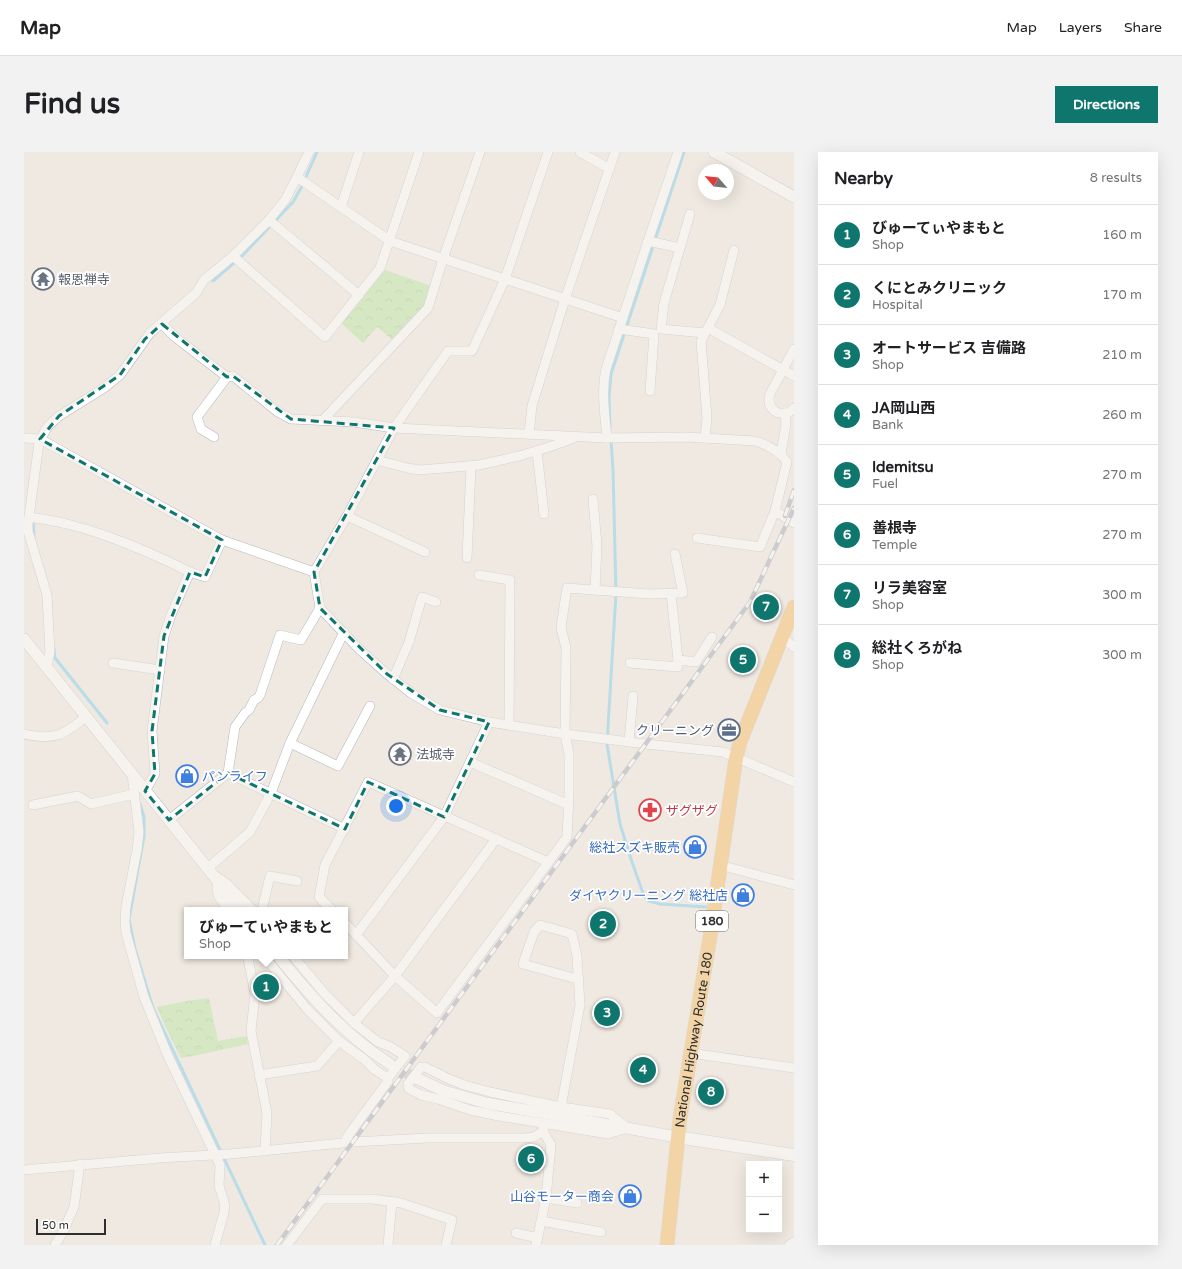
<!DOCTYPE html>
<meta charset="utf-8">
<style>
:root{--surface:#fff;--page:#f2f2f2;--text:#202124;--muted:#757577;--line:#e0e0e0;--accent:#0f766e}
body{margin:0;font-family:"Varela Round","Noto Sans JP",sans-serif;background:var(--page);color:var(--text)}
.controls{position:absolute;right:12px;bottom:12px;display:grid;overflow:hidden;border-radius:0px;box-shadow:0 4px 16px #0002}
.controls button{width:36px;height:36px;display:grid;place-items:center;padding:0;border:0;border-bottom:1px solid var(--line);background:var(--surface);color:var(--text);font:20px sans-serif}
.compass{position:absolute;left:674px;top:12px;width:36px;height:36px;border-radius:50%;background:var(--surface);box-shadow:0 4px 16px #0002;rotate:298deg}
.scale{position:absolute;left:12px;bottom:10px;width:70px;box-sizing:border-box;padding-left:4px;border:2px solid #2e2e2e;border-top:0;font-size:11px;line-height:14px;white-space:nowrap;color:#2e2e2e;-webkit-text-stroke:3px #fff;paint-order:stroke}
.you{position:absolute;left:372px;top:654px;width:14px;height:14px;margin:-10px;border:3px solid #fff;border-radius:50%;background:#1a73e8;box-shadow:0 0 0 6px #1a73e833}
.badge{display:grid;place-items:center;width:26px;height:26px;border-radius:50%;background:var(--accent);color:#fff;font-size:13px;font-weight:700}
.pin{position:absolute;translate:-50% -50%;border:2px solid #fff;box-shadow:0 1px 4px #0006}
.popup{position:absolute;left:160px;top:755px;width:164px;height:52px;box-sizing:border-box;display:grid;place-content:center;border-radius:0px;background:var(--surface);filter:drop-shadow(0 1px 3px #0005);font-size:13px;white-space:nowrap;color:var(--muted)}
.popup b{font-size:15px;color:var(--text)}
.popup::after{content:'';position:absolute;left:50%;top:100%;margin-left:-8px;border:8px solid transparent;border-top-color:var(--surface)}
.list{margin:0;padding:0;list-style:none}
h2{display:flex;justify-content:space-between;align-items:center;height:52px;margin:0;padding:0 16px;font-size:17px}
h2 small{font-size:13px;font-weight:400;color:var(--muted)}
.list li{display:grid;grid-template-columns:26px 1fr auto;gap:12px;align-items:center;box-sizing:border-box;height:60px;padding:0 16px;border-top:1px solid var(--line)}
.list b{display:block;font-size:15px;white-space:nowrap}
.list p{margin:0;font-size:13px;white-space:nowrap;color:var(--muted)}
.list em{font-size:13px;font-style:normal;color:var(--muted)}
.map{position:relative;flex:none;width:770px;height:1093px;overflow:hidden;border-radius:0px}
header{display:flex;align-items:center;gap:24px;box-sizing:border-box;height:56px;padding:0 20px;background:var(--surface);border-bottom:1px solid var(--line)}
header strong{font-size:19px}
nav{display:flex;gap:22px;margin-inline-start:auto;font-size:14px}
.intro{display:flex;align-items:center;justify-content:space-between;box-sizing:border-box;height:96px;padding:0 24px}
h1{margin:0;font-size:28px}
.button{padding:10px 18px;border-radius:0px;background:var(--accent);color:#fff;font-size:14px;font-weight:700}
main{display:flex;gap:24px;padding:0 24px}
aside{flex:1;background:var(--surface);border-radius:0px;box-shadow:0 4px 16px #0002}
.map>svg:first-child{display:block}
.forest{fill:url(#forest-crowns)}
.lines{fill:none;stroke-linecap:round;stroke-linejoin:round}
.stream{stroke:#75cff0;stroke-width:3}
.tertiary-tunnel{stroke:#c8c4bd;stroke-width:11;stroke-dasharray:11 5.5;stroke-linecap:butt}
.minor-casing{stroke:#b4b7c1;stroke-width:10}
.tertiary-casing{stroke:#b4b7c1;stroke-width:12}
.secondary-casing{stroke:#b4b7c1;stroke-width:13}
.trunk-casing{stroke:#c9c9c9;stroke-width:15}
.minor{stroke:#fff;stroke-width:9}
.tertiary{stroke:#fff;stroke-width:11}
.secondary{stroke:#fff;stroke-width:12}
.trunk{stroke:#f8ba60;stroke-width:14}
.rail-casing{stroke:#a3a6b8;stroke-width:4.5}
.rail{stroke:#fff;stroke-width:3;stroke-dasharray:9;stroke-linecap:butt}
.marked{fill:none;stroke:#0f766e;stroke-width:3;stroke-dasharray:8 5;stroke-linejoin:round}
.labels{text-anchor:middle;stroke-width:3.5;stroke-linejoin:round;paint-order:stroke}
.shield{fill:#fff;stroke:#6d6d6d;stroke-width:1}
.shield-label{font-size:12px;font-weight:bold;fill:#2e2e2e}
.worship-label{font-size:13px;fill:#5b616d;stroke:#fff;text-anchor:start}
.service-label{font-size:13px;fill:#4e5e75;stroke:#fff;text-anchor:end}
.shop-label{font-size:13px;fill:#366cbe;stroke:#fff;text-anchor:end}
.health-label{font-size:13px;fill:#be3a42;stroke:#fff;text-anchor:start}
.street-label{font-size:13px;fill:#2e2e2e;stroke:#fff}
</style>
<header>
<strong>Map</strong>
<nav><a>Map</a><a>Layers</a><a>Share</a></nav>
</header>
<div class="intro"><h1>Find us</h1><a class="button">Directions</a></div>
<main>
<div class="map">
<svg width="770" height="1093" viewBox="0 0 770 1093">
<defs>
<pattern id="forest-crowns" width="20" height="18" patternUnits="userSpaceOnUse"><rect width="20" height="18" fill="#b6e59e"/><path d="M2 6a3 3 0 1 1 6 0M12 15a3 3 0 1 1 6 0" fill="none" stroke="#9dc588"/></pattern>
</defs>
<rect width="100%" height="100%" fill="#efe9e1"/>
<g class="forest">
<path d="M361,118L407,134L399,156L371,190L353,175L339,191L316,170Z"/>
<path d="M185,846L194,889L222,884L224,892L169,904L157,906L142,876L133,855L163,849Z"/>
</g>
<g class="lines">
<g class="stream">
<path d="M189,129L219,103L269,50L277,36L293,0"/>
<path d="M586,276L585,246L587,222L660,0"/>
<path d="M587,288L589,318L592,441L583,592L596,672L608,710L620,744L625,749L636,752L682,755"/>
<path d="M9,368L10,384"/>
<path d="M30,497L31,506L83,571"/>
<path d="M116,652L120,665V684L105,767L111,797L129,856L241,1093"/>
</g>
<path class="tertiary-tunnel" d="M366,912L392,926"/>
<g class="minor-casing">
<g id="minor">
<path d="M524,0L481,127L448,199H424L370,276L323,364L290,420L296,456L335,497L363,522L387,541L416,558L465,570L541,582L622,592L699,600L770,630"/>
<path d="M556,0L586,17"/>
<path d="M273,25L366,89L599,166"/>
<path d="M317,55L335,0"/>
<path d="M666,62L640,151L637,177L681,181"/>
<path d="M245,68L335,143"/>
<path d="M624,89L656,96"/>
<path d="M209,104L301,185L356,116L395,0"/>
<path d="M138,172L151,185L203,225L209,224L254,260L267,267L330,270L370,276L583,286L662,285L731,289C745,293 755,299 763,310L751,359L770,371"/>
<path d="M684,176L770,224"/>
<path d="M595,177L630,182L626,239"/>
<path d="M770,197L746,242C743,251 746,257 754,261H764L770,256"/>
<path d="M299,268L404,156L419,107L456,0"/>
<path d="M505,282L508,254L541,147L591,0"/>
<path d="M190,285L177,277L173,265L203,225"/>
<path d="M0,286L16,287L198,388L290,420"/>
<path d="M583,286C581,263 577,240 582,217L624,89L654,0"/>
<path d="M681,286L683,266L677,189L696,153L710,98"/>
<path d="M513,299L520,362"/>
<path d="M757,302L762,272L761,261"/>
<path d="M353,308L383,316L396,318L455,313L495,304L525,295L550,286"/>
<path d="M569,347L573,394L571,438"/>
<path d="M323,364L401,400"/>
<path d="M5,365C19,367 33,369 47,373C89,384 127,401 166,420"/>
<path d="M673,386L736,395L751,359"/>
<path d="M443,406L447,314"/>
<path d="M455,423L486,428L485,573"/>
<path d="M647,441L654,508L672,510L688,485"/>
<path d="M758,485L770,495"/>
<path d="M89,511L136,518"/>
<path d="M606,511L654,515V508"/>
<path d="M23,514L26,500L23,443L4,379V372L15,291L23,275L35,264L80,236L96,223L126,181L172,141L180,128L209,104L245,68L261,48L273,25L285,0"/>
<path d="M369,527L385,490L398,445L412,450"/>
<path d="M0,582C30,589 40,583 63,564"/>
<path d="M605,590L609,544"/>
<path d="M266,591L314,614L346,554"/>
<path d="M446,610L545,653"/>
<path d="M204,621L321,677"/>
<path d="M108,622L115,680L113,698L102,754L101,769L102,781L120,845L144,904L196,1013L195,1034L201,1053L200,1060L191,1093"/>
<path d="M121,639L131,622L128,579L140,484L147,463L166,420L181,425L198,388"/>
<path d="M9,653L54,644L67,652L110,642"/>
<path d="M145,668L204,621L211,575L221,561L225,558L230,548L234,546L236,543L256,483L277,488L296,456"/>
<path d="M696,713L770,733"/>
<path d="M184,716L226,680L247,641L266,591L320,480"/>
<path d="M193,725L202,731L229,758"/>
<path d="M194,729C190,743 197,747 205,758"/>
<path d="M238,758L246,724L273,729"/>
<path d="M308,758L295,745L301,713L344,630L524,710"/>
<path d="M321,771L371,824L413,861L543,685L545,644V602L541,582L542,496L537,475L543,436L625,442L659,441L651,402"/>
<path d="M332,783L420,665L465,570"/>
<path d="M226,804L224,806L231,842L227,879L243,961L241,999"/>
<path d="M240,804L283,857L315,889L341,908L351,918L364,926"/>
<path d="M269,804L300,841L330,871L354,890L365,894L381,904L364,926V929L323,985L321,990"/>
<path d="M330,871L371,824L472,687"/>
<path d="M666,901L770,916"/>
<path d="M397,915H401L425,927L440,933L466,940L537,955L586,962L603,976L584,982L475,964L446,958L414,947L397,943L385,937L384,932Z"/>
<path d="M235,923L293,914L315,889"/>
<path d="M537,955L556,853L553,804L548,782L516,773L510,780L499,812L553,827"/>
<path d="M0,1018L136,1006L206,1002L329,990L404,986H501L510,985L519,979"/>
<path d="M522,1046L553,1051"/>
<path d="M517,1069L577,1080"/>
<path d="M492,1081L514,1086"/>
<path d="M31,1093L39,1080L50,1055L56,1012"/>
<path d="M263,1093L298,1047H348L377,1051L428,1068L422,1093"/>
<path d="M364,1093L368,1049"/>
<path d="M512,1093L522,1046L527,993L519,979L520,974"/>
<path d="M765,1093L770,1090"/>
</g>
</g>
<g class="tertiary-casing">
<g id="tertiary">
<path d="M690,0L770,45"/>
<path d="M0,487L217,758"/>
<path d="M254,804C288,846 321,883 366,912"/>
<path d="M392,926L420,939L462,951L653,985"/>
</g>
</g>
<g class="secondary-casing">
<path id="secondary" d="M653,985L770,1003"/>
</g>
<g class="trunk-casing">
<g id="trunk">
<path id="s1" d="M643,1093L656,966L686,785L712,606L716,590L770,455"/>
</g>
</g>
<use href="#minor" class="minor"/>
<use href="#tertiary" class="tertiary"/>
<use href="#secondary" class="secondary"/>
<use href="#trunk" class="trunk"/>
<g class="rail-casing">
<g id="rail">
<path d="M761,364L770,338"/>
<path d="M253,1093L726,450L770,356"/>
</g>
</g>
<use href="#rail" class="rail"/>
</g>
<path d="M0 0H770V1093H0ZM138,172L203,225L209,224L267,267L370,276L290,420L296,456L363,522L416,558L465,570L420,665L344,630L321,677L204,621L145,668L121,639L131,622L128,579L140,484L166,420L181,425L198,388L16,287L35,264L96,223L121,187Z" fill="#efe9e1" fill-opacity=".55" fill-rule="evenodd"/>
<path class="marked" d="M138,172L203,225L209,224L267,267L370,276L290,420L296,456L363,522L416,558L465,570L420,665L344,630L321,677L204,621L145,668L121,639L131,622L128,579L140,484L166,420L181,425L198,388L16,287L35,264L96,223L121,187Z"/>
<defs>
<g id="temple-ring" transform="scale(1.15)"><circle r="9.5" fill="#fff" stroke="#6b7280" stroke-width="1.5"/><path d="M0-6L5-2H3V0L6.5 2.5H4V6H1.5V3h-3V6H-4V2.5H-6.5L-3 0V-2H-5Z" fill="#6b7280"/></g>
<g id="office-ring" transform="scale(1.15)"><circle r="9.5" fill="#fff" stroke="#5c6f8a" stroke-width="1.5"/><path d="M-6-3h4V-5.5h4V-3h4V5H-6ZM-1-4.5V-3h2v-1.5ZM-6 0V1H6V0Z" fill="#5c6f8a"/></g>
<g id="shop-ring" transform="scale(1.15)"><circle r="9.5" fill="#fff" stroke="#3f7fe0" stroke-width="1.5"/><path d="M-5-2.5h2.3a2.7 3.5 0 0 1 5.4 0H5L5.5 6h-11ZM-1.5-2.5h3a1.5 2.3 0 0 0-3 0Z" fill="#3f7fe0"/></g>
<g id="pharmacy-ring" transform="scale(1.15)"><circle r="9.5" fill="#fff" stroke="#e0444e" stroke-width="1.5"/><path d="M-2-6h4v4h4v4h-4v4h-4v-4h-4v-4h4Z" fill="#e0444e"/></g>
</defs>
<g fill-rule="evenodd">
<use href="#temple-ring" x="19" y="127"/>
<use href="#office-ring" x="705" y="578"/>
<use href="#temple-ring" x="376" y="602"/>
<use href="#shop-ring" x="163" y="624"/>
<use href="#pharmacy-ring" x="626" y="658"/>
<use href="#shop-ring" x="671" y="695"/>
<use href="#shop-ring" x="719" y="743"/>
<use href="#shop-ring" x="606" y="1044"/>
</g>
<g class="labels">
<rect class="shield" x="672" y="759" width="32" height="20" rx="3"/>
<g class="shield-label">
<text x="688" y="773">180</text>
</g>
<g class="worship-label">
<text x="34" y="132">報恩禅寺</text>
<text x="392" y="607">法城寺</text>
</g>
<g class="service-label">
<text x="690" y="583">クリーニング</text>
</g>
<g class="shop-label">
<text x="178" y="629" text-anchor="start">パンライフ</text>
<text x="656" y="700">総社スズキ販売</text>
<text x="704" y="748">ダイヤクリーニング 総社店</text>
<text x="590" y="1049">山谷モーター商会</text>
</g>
<g class="health-label">
<text x="642" y="663">ザグザグ</text>
</g>
<g class="street-label">
<text dy="5" stroke="none"><textPath href="#s1" startOffset="207">National Highway Route 180</textPath></text>
</g>
</g>
</svg>
<div class="controls">
<button>+</button>
<button>−</button>
</div>
<svg class="compass" viewBox="-18 -18 36 36"><path d="M0-13l5 13h-10z" fill="#e53935"/><path d="M0 13l5-13h-10z" fill="#757577"/></svg>
<div class="scale">50 m</div>
<div class="you"></div>
<div class="pin badge" style="left:242px;top:835px">1</div>
<div class="popup"><b>びゅーてぃやまもと</b>Shop</div>
<div class="pin badge" style="left:579px;top:772px">2</div>
<div class="pin badge" style="left:583px;top:861px">3</div>
<div class="pin badge" style="left:619px;top:918px">4</div>
<div class="pin badge" style="left:719px;top:508px">5</div>
<div class="pin badge" style="left:507px;top:1007px">6</div>
<div class="pin badge" style="left:742px;top:455px">7</div>
<div class="pin badge" style="left:687px;top:940px">8</div>
</div>
<aside>
<h2>Nearby<small>8 results</small></h2>
<ul class="list">
<li><span class="badge">1</span><div><b>びゅーてぃやまもと</b><p>Shop</p></div><em>160 m</em></li>
<li><span class="badge">2</span><div><b>くにとみクリニック</b><p>Hospital</p></div><em>170 m</em></li>
<li><span class="badge">3</span><div><b>オートサービス 吉備路</b><p>Shop</p></div><em>210 m</em></li>
<li><span class="badge">4</span><div><b>JA岡山西</b><p>Bank</p></div><em>260 m</em></li>
<li><span class="badge">5</span><div><b>Idemitsu</b><p>Fuel</p></div><em>270 m</em></li>
<li><span class="badge">6</span><div><b>善根寺</b><p>Temple</p></div><em>270 m</em></li>
<li><span class="badge">7</span><div><b>リラ美容室</b><p>Shop</p></div><em>300 m</em></li>
<li><span class="badge">8</span><div><b>総社くろがね</b><p>Shop</p></div><em>300 m</em></li>
</ul>
</aside>
</main>
